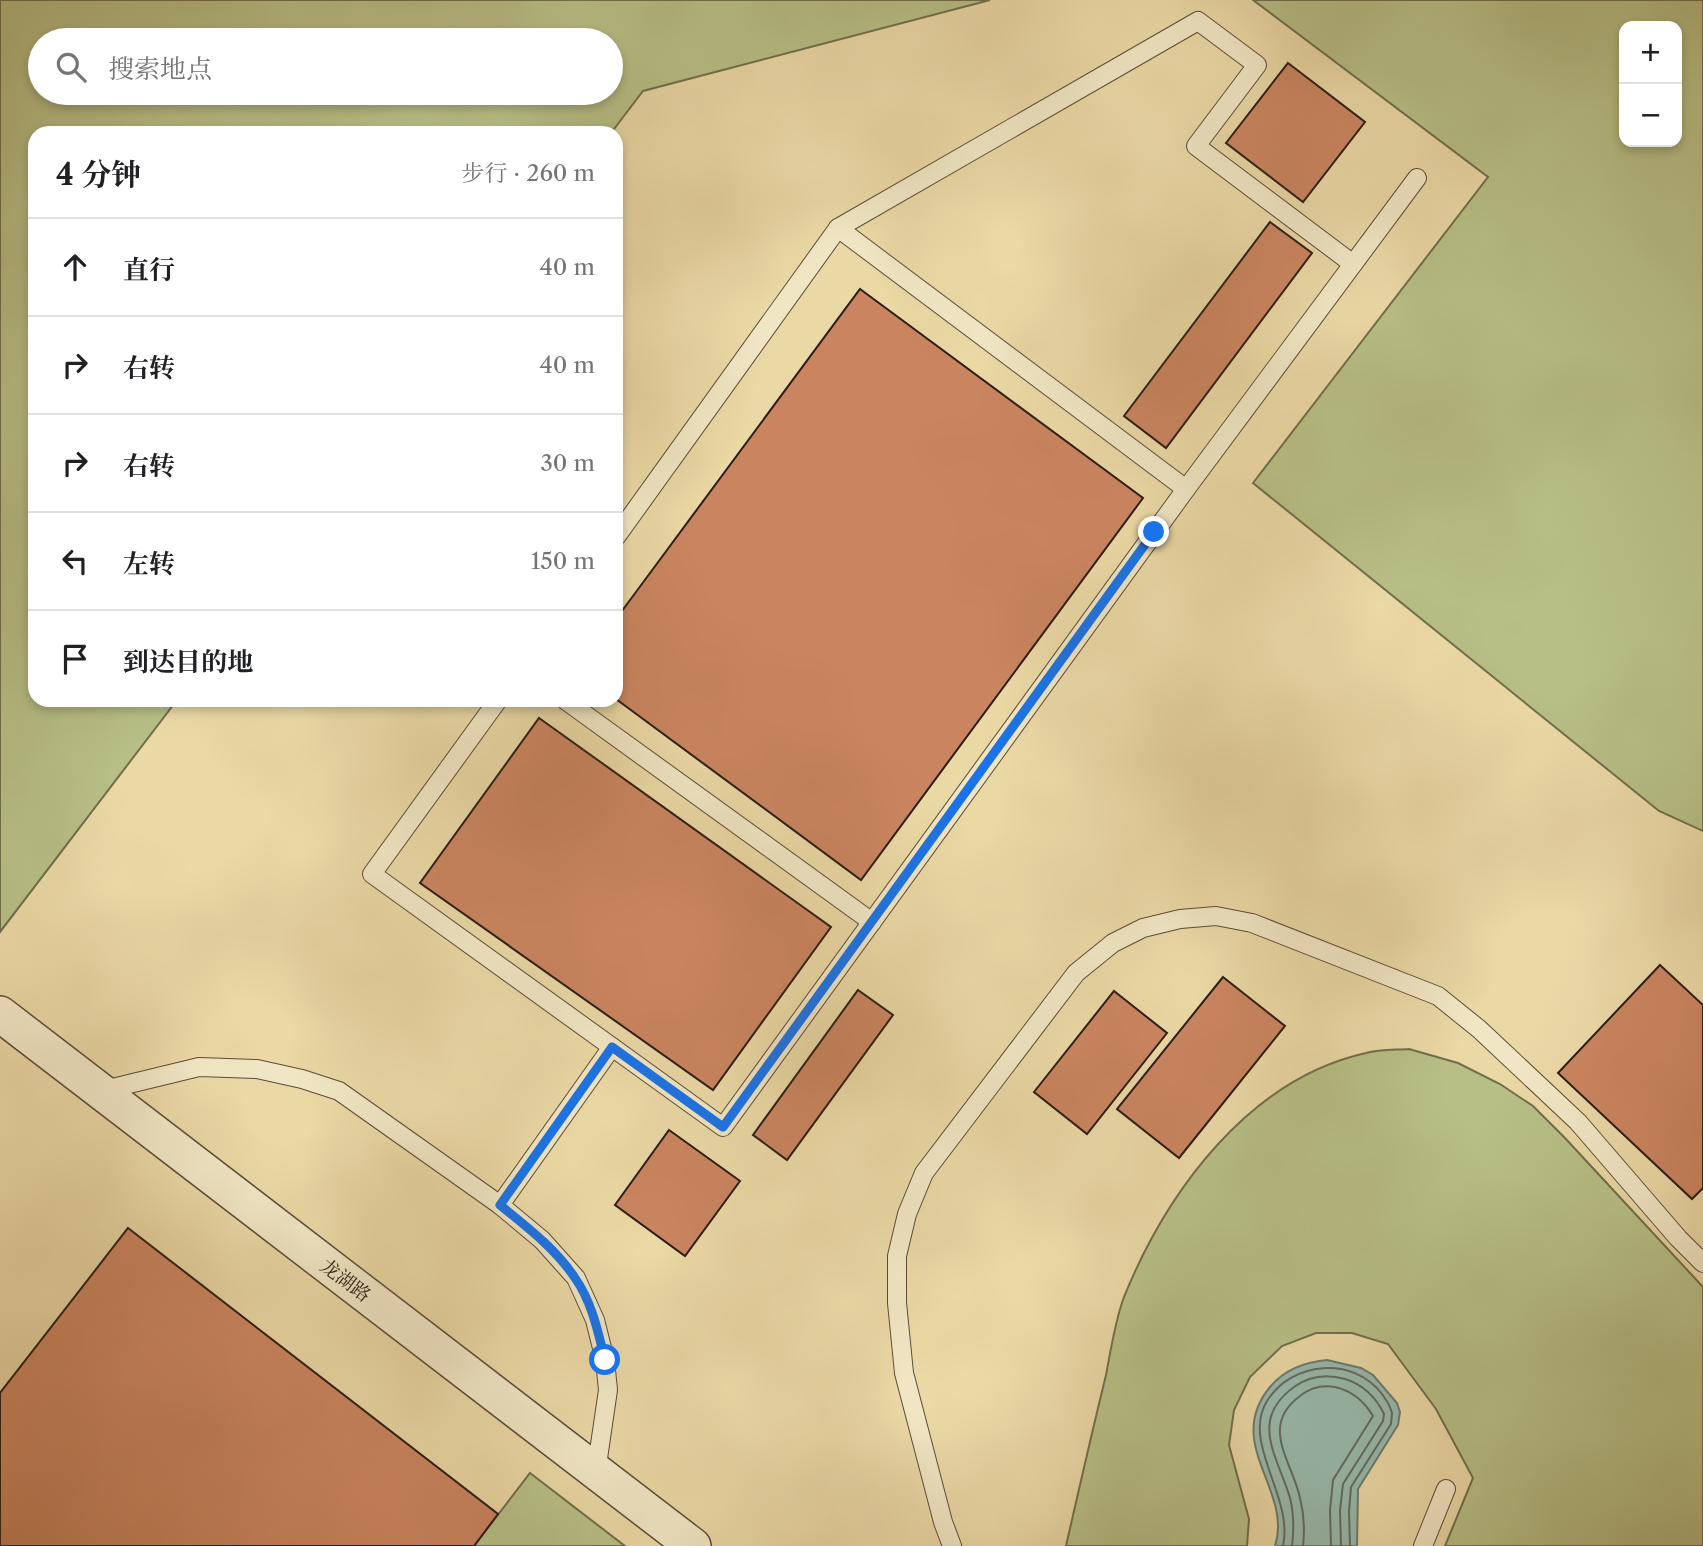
<!DOCTYPE html>
<html lang="zh">
<meta charset="utf-8">
<style>
:root{--surface:#fff;--page:#f6f6f6;--text:#202124;--muted:#757577;--line:#e0e0e0}
body{margin:0;font-family:"Libre Caslon Text","Noto Serif SC",serif;background:var(--page);color:var(--text)}
.controls{position:absolute;right:21px;top:21px;display:grid;overflow:hidden;border-radius:14px;box-shadow:0 4px 10px #0003}
.controls button{width:63px;height:63px;display:grid;place-items:center;padding:0;border:0;border-bottom:2px solid var(--line);background:var(--surface);color:var(--text);font:35px sans-serif}
.stop{position:absolute;width:21px;height:21px;margin:-16px;border:5px solid #1a73e8;border-radius:50%;background:#fff}
.stop.end{background:#1a73e8;border-color:#fff;box-shadow:0 2px 7px #0008}
.list{margin:0;padding:0;list-style:none}
h2{display:flex;justify-content:space-between;align-items:center;height:91px;margin:0;padding:0 28px;font-size:30px}
h2 small{font-size:23px;font-weight:400;color:var(--muted)}
.list li{display:grid;grid-template-columns:46px 1fr auto;gap:21px;align-items:center;box-sizing:border-box;height:98px;padding:0 28px;border-top:2px solid var(--line)}
.list b{display:block;font-size:26px;white-space:nowrap}
.list em{font-size:23px;font-style:normal;color:var(--muted)}
.icon{flex:none;width:38px;height:38px;fill:none;stroke:currentColor;stroke-width:2;stroke-linecap:round;stroke-linejoin:round}
.map{position:relative;flex:none;width:1703px;height:1546px;overflow:hidden}
.search{position:absolute;background:var(--surface);box-shadow:0 4px 10px #0003;left:28px;top:28px;width:595px;height:77px;display:flex;align-items:center;gap:18px;box-sizing:border-box;padding:0 24px;border-radius:38px;color:var(--muted);font-size:26px}
.panel{position:absolute;background:var(--surface);box-shadow:0 4px 10px #0003;left:28px;top:126px;width:595px;height:581px;border-radius:21px}
.map>svg:first-child{display:block}
.green{fill:#b7bf86;stroke:#716e4d;stroke-width:2;fill-rule:evenodd}
.water{fill:#98b9ac;stroke:#6c7b6f;stroke-width:2}
.lines{fill:none;stroke-linecap:round;stroke-linejoin:round}
.shore{stroke:#626b60;stroke-width:2}
.building{fill:#ca8560;stroke:#2b1d14;stroke-width:2}
.lane-casing{stroke:#5b4c38;stroke-width:20}
.street-casing{stroke:#5b4c38;stroke-width:38}
.lane{stroke:#f1e6c4;stroke-width:18}
.street{stroke:#f1e6c4;stroke-width:35}
.route{stroke:#1a73e8;stroke-width:9}
.labels{text-anchor:middle;stroke-width:7;stroke-linejoin:round;paint-order:stroke}
.street-label{font-size:19px;fill:#2b1d14;stroke:#f1e6c4}
</style>
<div class="map">
<svg width="1703" height="1546" viewBox="0 0 1703 1546">
<rect width="100%" height="100%" fill="#ead8a5"/>
<filter id="stains"><feTurbulence type="fractalNoise" baseFrequency=".00286" numOctaves="4"/><feColorMatrix values="0 0 0 0 .2 0 0 0 0 .09 0 0 0 0 .02 0 0 0 .5 -.17"/></filter>
<radialGradient id="worn" r=".72"><stop offset=".6" stop-color="#630" stop-opacity="0"/><stop offset="1" stop-color="#630" stop-opacity=".3"/></radialGradient>
<g class="green">
<path d="M0,0H990L643,91L611,133H35V700H177L0,932ZM611,40V93H40V40Z"/>
<path d="M1253,0H1703V831L1659,811L1253,483L1488,177ZM1677,26V142H1624V26Z"/>
<path d="M1409,1049L1458,1063L1500,1084L1533,1106L1565,1138L1703,1287V1546H1445L1473,1478L1436,1409L1388,1344L1352,1333H1316L1282,1346L1250,1377L1234,1410L1229,1445L1249,1519L1247,1546H1066C1079,1489 1092,1432 1106,1375C1111,1349 1115,1321 1124,1297C1167,1191 1249,1079 1366,1053C1380,1049 1395,1050 1409,1049Z"/>
<path d="M530,1473L625,1546H474Z"/>
</g>
<path class="water" d="M1327,1360L1361,1368L1373,1375L1397,1403L1400,1412L1398,1425L1358,1489L1357,1546H1275C1293,1490 1223,1444 1270,1387C1284,1370 1305,1362 1327,1360Z"/>
<g class="lines">
<g class="shore">
<path d="M1283,1546C1294,1497 1241,1443 1267,1401C1292,1361 1353,1356 1382,1394C1386,1400 1390,1405 1392,1413L1391,1424L1351,1487L1349,1511L1350,1546"/>
<path d="M1292,1546C1294,1530 1294,1514 1290,1498C1278,1457 1248,1420 1294,1387C1309,1376 1327,1374 1345,1379C1362,1384 1376,1397 1384,1414L1383,1421L1343,1484L1340,1510L1341,1546"/>
<path d="M1303,1546C1305,1529 1304,1514 1300,1498C1292,1461 1259,1426 1300,1396C1310,1388 1323,1385 1335,1387C1353,1391 1364,1401 1373,1416L1333,1480L1330,1510L1331,1546"/>
</g>
</g>
<g class="building">
<path d="M1288,63L1365,122L1303,202L1226,143Z"/>
<path d="M1270,222L1312,253L1166,448L1124,416Z"/>
<path d="M860,289L1143,498L861,880L616,699V619Z"/>
<path d="M539,718L831,927L713,1090L420,883Z"/>
<path d="M1660,965L1703,1005V1188L1692,1199L1558,1073Z"/>
<path d="M1223,977L1285,1026L1179,1158L1117,1109Z"/>
<path d="M858,990L893,1015L787,1160L753,1135Z"/>
<path d="M1114,991L1167,1033L1087,1134L1034,1092Z"/>
<path d="M669,1130L740,1181L685,1256L615,1205Z"/>
<path d="M128,1228L498,1514L474,1546H0V1393Z"/>
</g>
<g class="lines">
<g class="lane-casing">
<g id="lane">
<path d="M838,228L1198,21L1257,65L1196,146L1353,264"/>
<path d="M616,537L838,228L1186,489"/>
<path d="M498,700L372,874L723,1127L1186,489L1417,178"/>
<path d="M565,700L872,922"/>
<path d="M100,1091L199,1067L257,1069L302,1079L339,1091L500,1205L542,1240L576,1278L595,1320L605,1360L608,1390L596,1472"/>
<path d="M500,1205L612,1047"/>
<path d="M952,1546L943,1522L904,1373L897,1303V1256L907,1214L924,1173L1076,973L1113,943L1143,928L1180,919L1216,916L1252,923L1438,996L1479,1029L1578,1122L1678,1238L1703,1263"/>
<path d="M1423,1546L1446,1489"/>
</g>
</g>
<g class="street-casing">
<path id="street" d="M0,1014L693,1546"/>
</g>
<use href="#lane" class="lane"/>
<use href="#street" class="street"/>
</g>
<g class="lines">
<path class="route" d="M605,1360C598,1332 592,1302 575,1278C556,1249 527,1227 500,1205L612,1047L723,1127L1154,532"/>
</g>
<g class="labels">
<g class="street-label">
<text transform="translate(346 1280) rotate(37)" y="7">龙湖路</text>
</g>
</g>
<rect width="100%" height="100%" filter="url(#stains)"/>
<rect width="100%" height="100%" fill="url(#worn)"/>
</svg>
<div class="controls">
<button>+</button>
<button>−</button>
</div>
<div class="stop" style="left:605px;top:1360px"></div>
<div class="stop end" style="left:1154px;top:532px"></div>
<div class="search"><svg class="icon" aria-label="search" viewBox="0 0 24 24"><circle cx="10" cy="10" r="6"/><path d="M15 15l6 6"/></svg>搜索地点</div>
<section class="panel">
<h2>4 分钟<small>步行 · 260 m</small></h2>
<ul class="list">
<li><svg class="icon" aria-label="ahead" viewBox="0 0 24 24"><path d="M12 20V5M6 11l6-6 6 6"/></svg><div><b>直行</b></div><em>40 m</em></li>
<li><svg class="icon" aria-label="right" viewBox="0 0 24 24"><path d="M7 20v-9h11M14 6l5 5-5 5"/></svg><div><b>右转</b></div><em>40 m</em></li>
<li><svg class="icon" aria-label="right" viewBox="0 0 24 24"><path d="M7 20v-9h11M14 6l5 5-5 5"/></svg><div><b>右转</b></div><em>30 m</em></li>
<li><svg class="icon" aria-label="left" viewBox="0 0 24 24"><path d="M17 20v-9H6M10 6l-5 5 5 5"/></svg><div><b>左转</b></div><em>150 m</em></li>
<li><svg class="icon" aria-label="arrive" viewBox="0 0 24 24"><path d="M6 21V4h12l-3 4 3 4H6"/></svg><div><b>到达目的地</b></div></li>
</ul>
</section>
</div>
